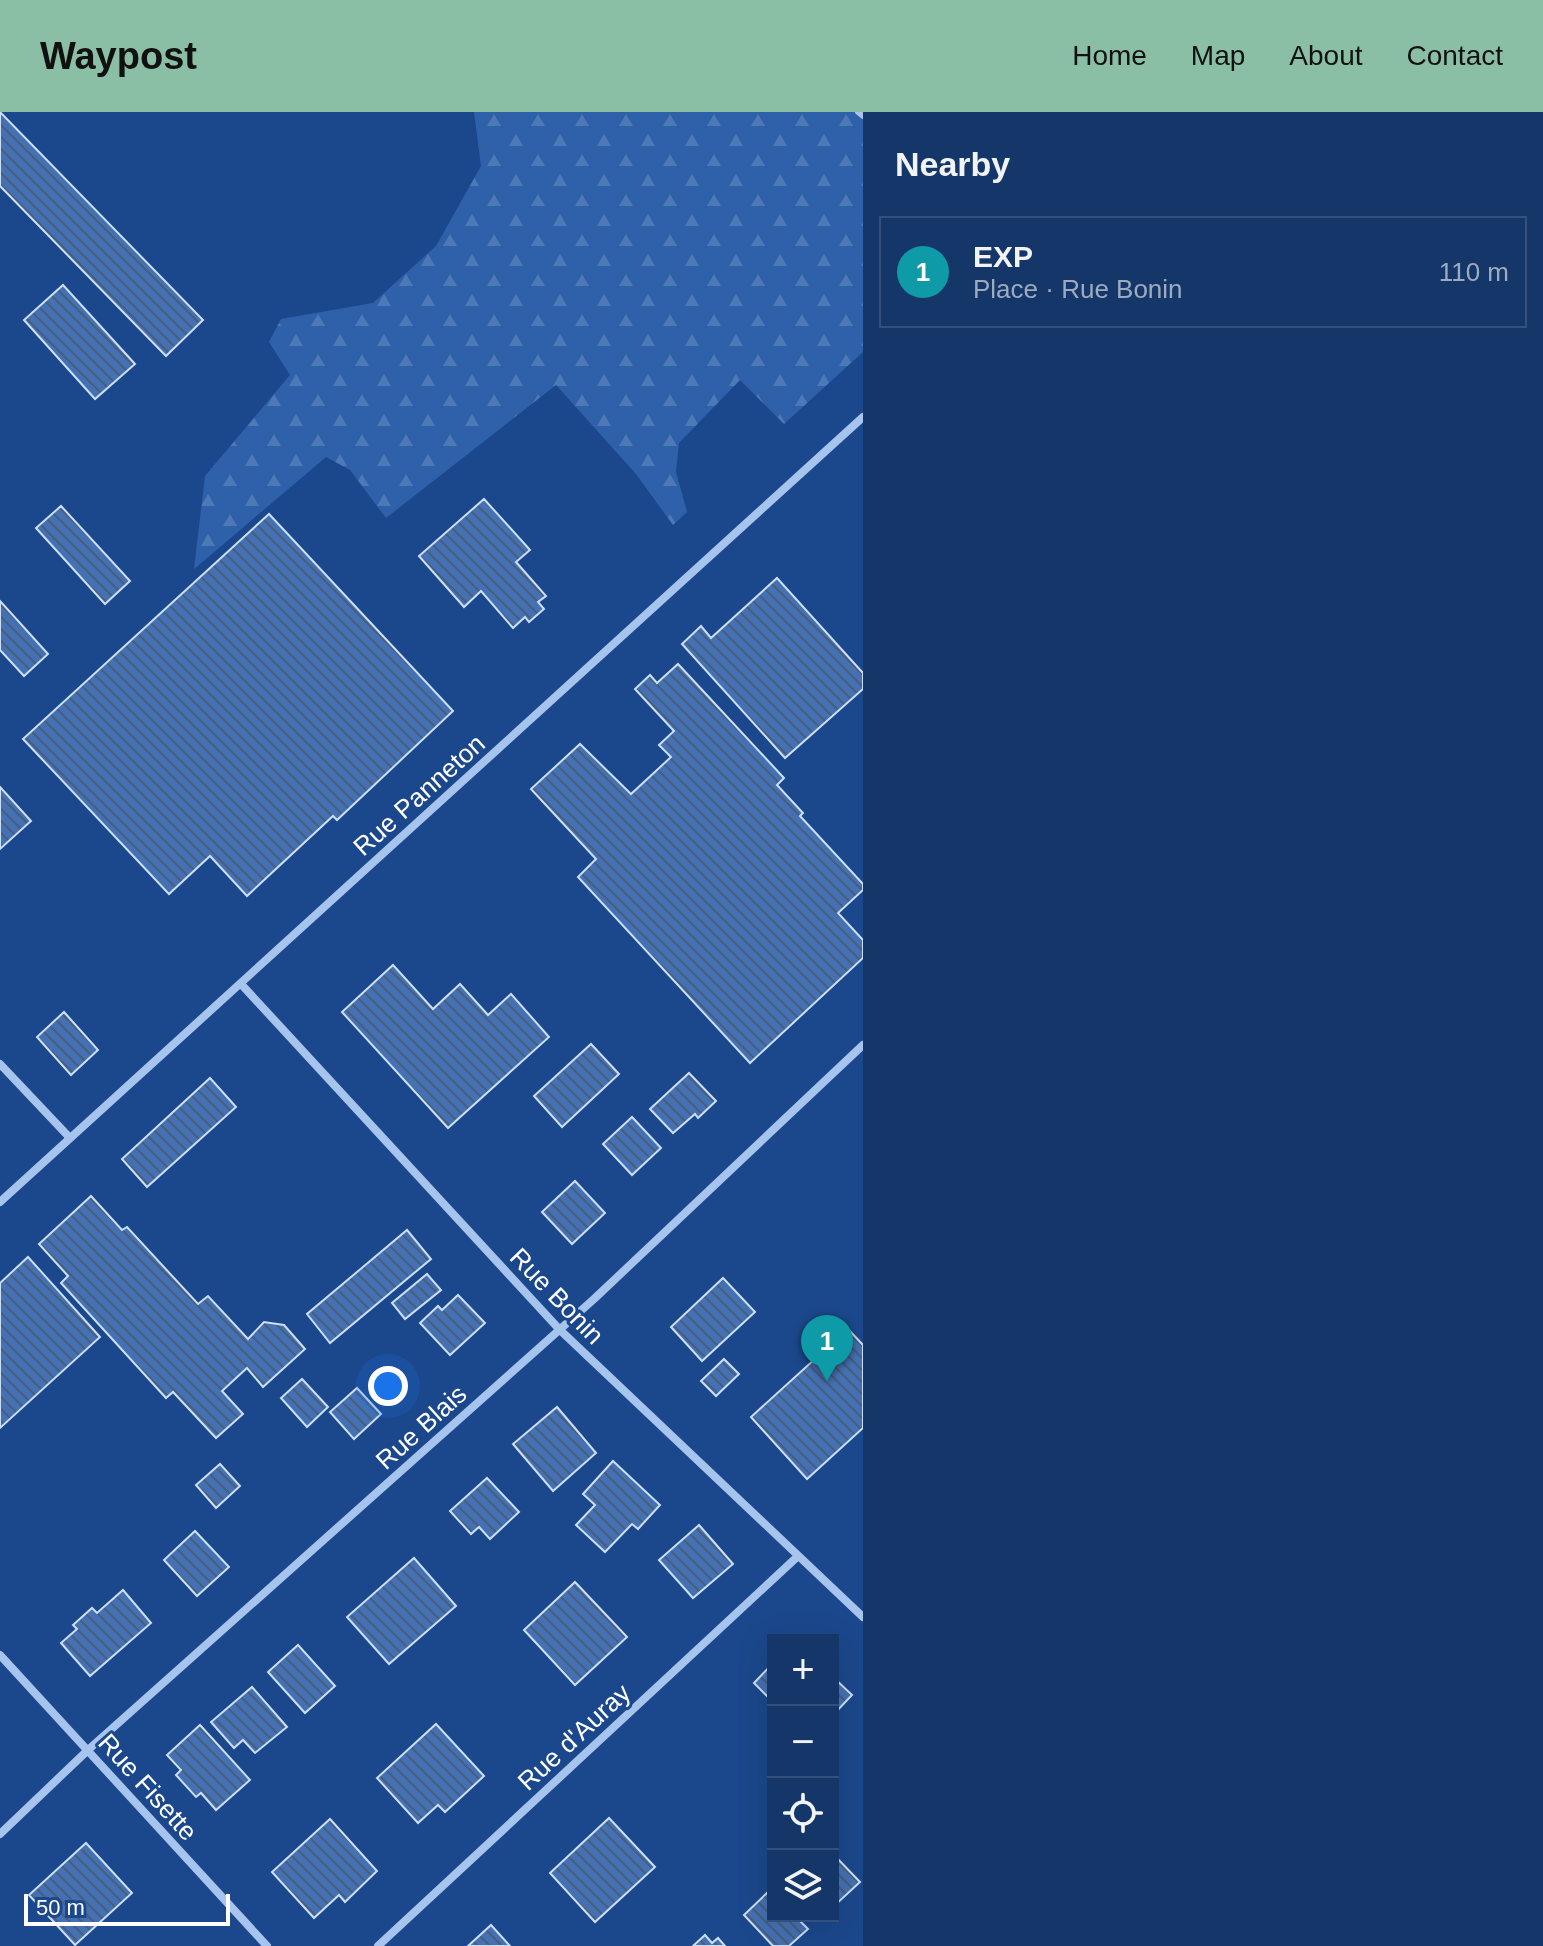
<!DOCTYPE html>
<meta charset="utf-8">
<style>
:root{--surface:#143669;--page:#214171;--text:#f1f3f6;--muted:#9dabc0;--line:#33507d;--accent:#8abfa5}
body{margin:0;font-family:Helvetica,sans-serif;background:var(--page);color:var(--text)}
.controls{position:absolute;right:24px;bottom:24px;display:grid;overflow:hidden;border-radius:0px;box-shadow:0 8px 32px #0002}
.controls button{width:72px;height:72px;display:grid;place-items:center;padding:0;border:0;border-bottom:2px solid var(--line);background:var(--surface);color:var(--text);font:40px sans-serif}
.scale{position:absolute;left:24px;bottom:20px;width:206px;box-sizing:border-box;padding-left:8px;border:4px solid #fff;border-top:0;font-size:22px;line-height:28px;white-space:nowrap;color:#fff;-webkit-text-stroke:6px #1b488c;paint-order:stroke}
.you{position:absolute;left:388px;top:1274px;width:28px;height:28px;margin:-20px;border:6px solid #fff;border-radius:50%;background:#1a73e8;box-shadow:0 0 0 12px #1a73e833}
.badge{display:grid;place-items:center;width:52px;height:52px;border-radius:50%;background:var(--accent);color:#fff;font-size:26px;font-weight:700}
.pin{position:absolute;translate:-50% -66px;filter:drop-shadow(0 2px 4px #0008)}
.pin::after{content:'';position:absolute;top:42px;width:28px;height:24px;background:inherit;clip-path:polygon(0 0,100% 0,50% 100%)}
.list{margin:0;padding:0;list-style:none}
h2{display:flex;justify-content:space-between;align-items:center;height:104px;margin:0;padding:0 32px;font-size:34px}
h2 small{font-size:26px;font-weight:400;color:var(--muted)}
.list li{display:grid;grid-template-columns:52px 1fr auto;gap:24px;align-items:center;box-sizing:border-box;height:112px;margin:0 16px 16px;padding:0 16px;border:2px solid var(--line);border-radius:0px}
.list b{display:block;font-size:30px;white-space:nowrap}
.list p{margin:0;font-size:26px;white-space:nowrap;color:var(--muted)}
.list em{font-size:26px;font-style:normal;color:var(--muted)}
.icon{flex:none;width:44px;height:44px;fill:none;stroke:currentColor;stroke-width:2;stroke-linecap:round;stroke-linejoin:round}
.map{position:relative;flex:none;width:863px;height:1834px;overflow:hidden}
header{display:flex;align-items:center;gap:48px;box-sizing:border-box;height:112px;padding:0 40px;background:var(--accent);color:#111}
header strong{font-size:38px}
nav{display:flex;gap:44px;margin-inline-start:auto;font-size:28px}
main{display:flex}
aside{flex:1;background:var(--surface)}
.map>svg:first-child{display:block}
.forest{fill:url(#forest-firs)}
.building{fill:url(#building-back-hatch);stroke:#ccdff9;stroke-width:2}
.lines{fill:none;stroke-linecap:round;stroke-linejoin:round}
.service{stroke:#a6c4ed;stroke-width:6}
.minor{stroke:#a6c4ed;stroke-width:8}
.labels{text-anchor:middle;stroke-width:6;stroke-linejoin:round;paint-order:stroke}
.street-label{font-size:26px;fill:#fff;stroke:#1b488c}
</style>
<header>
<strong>Waypost</strong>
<nav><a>Home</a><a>Map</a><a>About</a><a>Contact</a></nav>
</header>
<main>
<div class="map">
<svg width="863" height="1834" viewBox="0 0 863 1834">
<defs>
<pattern id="forest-firs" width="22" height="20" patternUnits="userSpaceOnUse" patternTransform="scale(2)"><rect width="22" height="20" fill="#2e61aa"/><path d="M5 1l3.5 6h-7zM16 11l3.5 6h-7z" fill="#4d79b7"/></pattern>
<pattern id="building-back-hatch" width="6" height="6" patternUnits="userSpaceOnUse" patternTransform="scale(2)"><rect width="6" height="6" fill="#4471b4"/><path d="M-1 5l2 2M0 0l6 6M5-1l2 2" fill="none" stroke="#485d7b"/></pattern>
</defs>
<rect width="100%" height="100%" fill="#1b488c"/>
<path class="forest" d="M474,0H863V240L784,312L740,268L679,331L676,360L687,400L673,413L636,362L556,273L386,406L350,358L326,345L194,457L205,364L290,263L269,230L281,207L373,191L436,134L481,54Z"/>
<g class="building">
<path d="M0,0L203,208L166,244L0,74Z"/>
<path d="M63,173L135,252L95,287L24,208Z"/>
<path d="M484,387L530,438L516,450L546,484L538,490L544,497L529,510L525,505L513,516L481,479L464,495L419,444Z"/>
<path d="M61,394L130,469L105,492L36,416Z"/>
<path d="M269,402L453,599L337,708L333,704L247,784L210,744L169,782L23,627Z"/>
<path d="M777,466L863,561V577L785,646L682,532L701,514L711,526Z"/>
<path d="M0,489L48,542L24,564L0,538Z"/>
<path d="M678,552L784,666L777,673L803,701L800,704L863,772V778L838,801L863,828V846L750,951L578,765L596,747L531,677L580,632L631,682L671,645L659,633L674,619L635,577L650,563L657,571Z"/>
<path d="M0,675L31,709L0,737Z"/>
<path d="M393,853L433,897L460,872L488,903L511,882L549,925L448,1016L342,900Z"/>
<path d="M64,900L98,938L71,963L37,925Z"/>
<path d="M591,932L619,962L562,1015L534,984Z"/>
<path d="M689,961L716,989L698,1006L695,1002L673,1021L650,997Z"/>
<path d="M210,966L236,995L147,1075L122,1047Z"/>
<path d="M632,1005L661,1036L632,1063L603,1032Z"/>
<path d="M575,1069L605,1101L572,1132L542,1100Z"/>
<path d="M91,1084L122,1118L127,1115L198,1192L208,1184L248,1227L264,1210L284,1213L305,1237L263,1275L247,1256L222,1279L243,1302L216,1326L173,1280L166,1286L61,1171L68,1164L39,1132Z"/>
<path d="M407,1118L431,1147L330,1231L307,1202Z"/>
<path d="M28,1145L100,1225L0,1316V1171Z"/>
<path d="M427,1162L441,1178L405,1207L392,1191Z"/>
<path d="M723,1166L755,1200L702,1249L671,1215Z"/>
<path d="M458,1183L485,1211L450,1243L420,1211L438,1194L442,1198Z"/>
<path d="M848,1217L863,1233V1316L807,1367L751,1305Z"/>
<path d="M724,1247L739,1262L716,1284L701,1269Z"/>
<path d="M302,1267L328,1295L307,1315L281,1286Z"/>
<path d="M357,1276L381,1302L354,1327L330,1300Z"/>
<path d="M557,1295L596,1341L553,1379L513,1332Z"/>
<path d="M613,1349L660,1393L638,1417L632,1412L605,1440L576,1413L595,1393L583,1382Z"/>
<path d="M220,1352L240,1374L216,1396L196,1373Z"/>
<path d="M487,1366L519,1400L490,1427L479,1415L471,1422L450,1399Z"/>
<path d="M699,1413L733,1452L693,1486L659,1448Z"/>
<path d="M195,1419L229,1455L197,1484L164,1448Z"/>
<path d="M414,1446L456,1494L389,1552L347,1505Z"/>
<path d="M575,1470L627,1525L575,1573L524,1518Z"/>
<path d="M123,1478L151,1511L90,1564L61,1531L77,1517L73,1513L92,1496L97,1501Z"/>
<path d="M298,1533L335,1574L305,1601L268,1560Z"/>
<path d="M773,1551V1590L754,1571Z"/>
<path d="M833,1565L852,1583L833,1603Z"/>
<path d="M252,1575L287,1615L255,1641L243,1628L234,1636L211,1610Z"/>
<path d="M436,1612L484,1664L445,1700L438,1693L418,1711L377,1666Z"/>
<path d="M200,1613L250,1668L216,1698L201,1681L196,1685L176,1663L181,1658L167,1643Z"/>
<path d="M609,1706L655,1755L595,1810L550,1761Z"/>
<path d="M330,1707L377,1759L345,1790L339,1783L314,1806L272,1760Z"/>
<path d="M86,1731L132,1781L75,1833L29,1783Z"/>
<path d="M834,1743L860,1770L833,1795V1744Z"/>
<path d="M770,1778L773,1780V1804H795L808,1817L789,1834H773L744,1803Z"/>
<path d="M491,1813L510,1834H468Z"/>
<path d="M705,1823L712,1831L718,1826L725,1834H693Z"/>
</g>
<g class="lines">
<path class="service" d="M858,0L863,4"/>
<g class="minor">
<path d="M241,872L560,1218L863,1505"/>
<path d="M0,952L70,1026"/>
<path d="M0,1090L863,305"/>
<path d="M0,1543L267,1834"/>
<path d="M0,1722L88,1638L594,1187L863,933"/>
<path d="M378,1834L797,1445"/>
</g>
</g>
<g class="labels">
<g class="street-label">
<text transform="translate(419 683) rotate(-42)" y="9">Rue Panneton</text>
<text transform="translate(557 1184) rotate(46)" y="9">Rue Bonin</text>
<text transform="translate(421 1315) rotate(-42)" y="9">Rue Blais</text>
<text transform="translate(574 1625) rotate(-43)" y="9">Rue d'Auray</text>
<text transform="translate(148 1675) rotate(48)" y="9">Rue Fisette</text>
</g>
</g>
</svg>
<div class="controls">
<button>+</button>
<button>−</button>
<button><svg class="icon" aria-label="locate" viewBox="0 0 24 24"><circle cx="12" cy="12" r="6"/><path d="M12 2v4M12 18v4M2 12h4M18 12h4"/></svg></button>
<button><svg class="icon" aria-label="layers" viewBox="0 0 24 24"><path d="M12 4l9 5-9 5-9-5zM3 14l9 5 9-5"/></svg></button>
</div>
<div class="scale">50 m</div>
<div class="you"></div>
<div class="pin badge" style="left:827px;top:1269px;background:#0f9aa8">1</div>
</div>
<aside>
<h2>Nearby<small></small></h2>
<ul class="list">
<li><span class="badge" style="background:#0f9aa8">1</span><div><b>EXP</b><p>Place · Rue Bonin</p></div><em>110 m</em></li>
</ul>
</aside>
</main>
